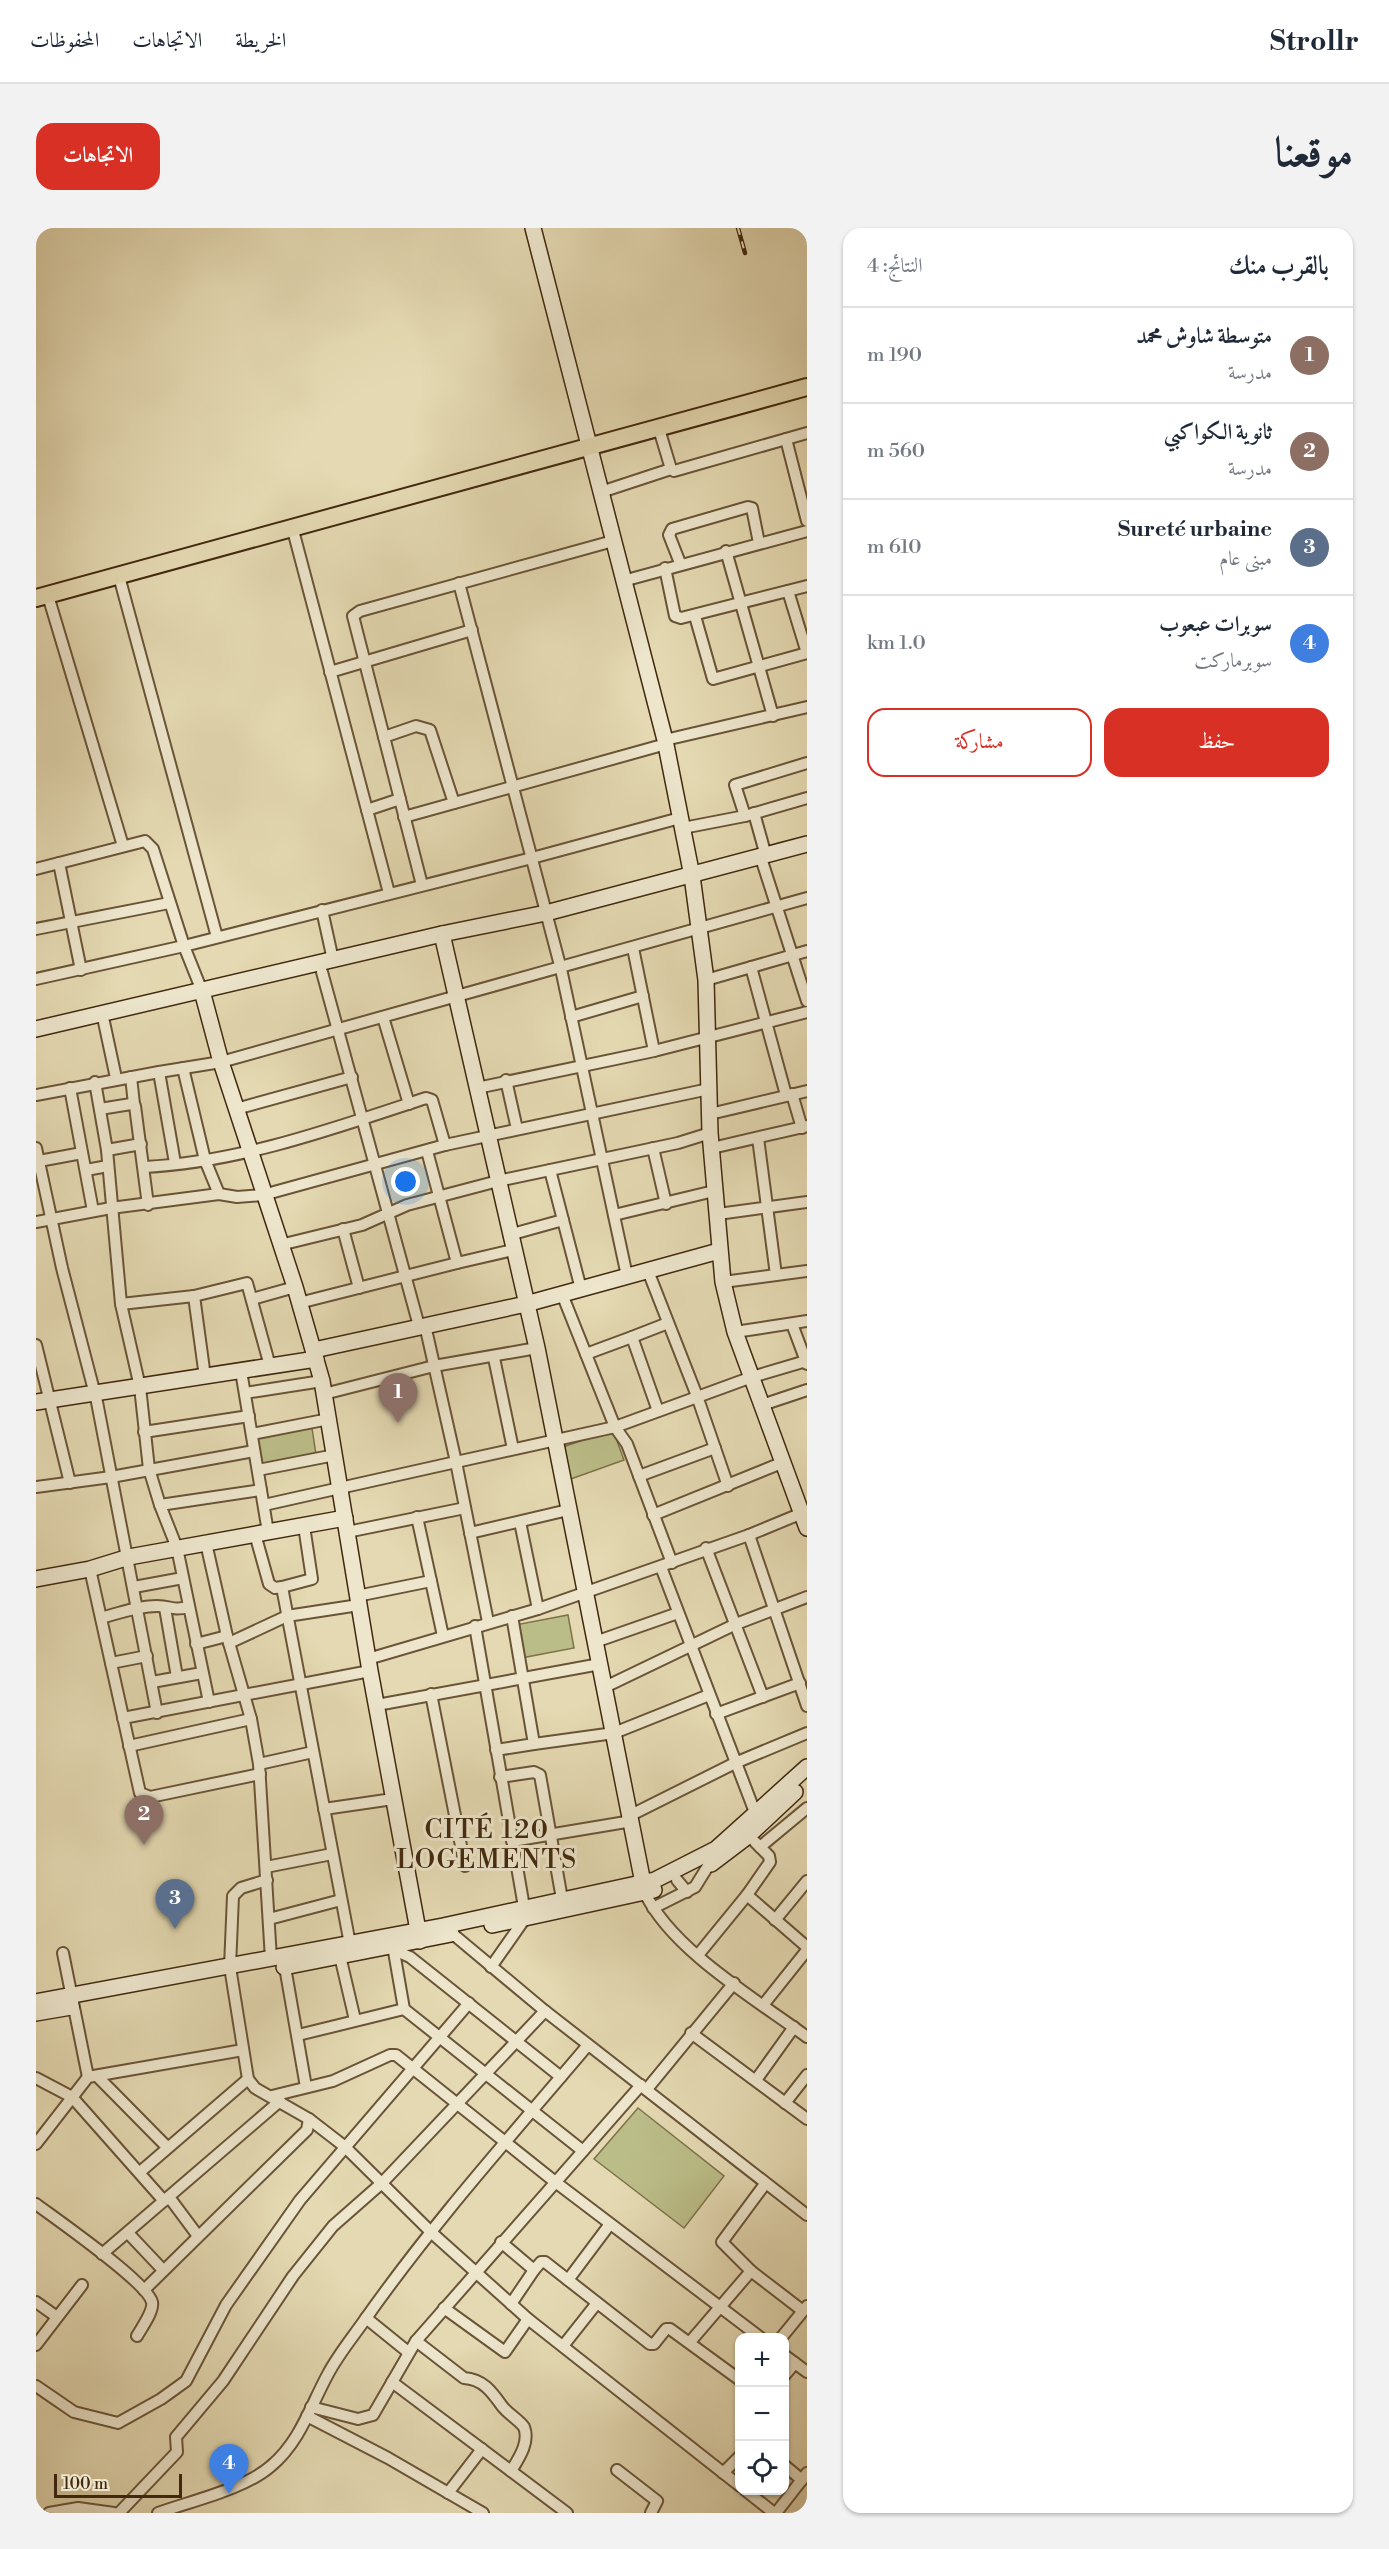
<!DOCTYPE html>
<html lang="ar">
<meta charset="utf-8">
<style>
:root{--surface:#fff;--page:#f2f2f3;--text:#1f2937;--muted:#747a83;--line:#e0e1e3;--accent:#d93025}
body{margin:0;font-family:"Libre Bodoni",Amiri,serif;background:var(--page);color:var(--text);direction:rtl}
.controls{position:absolute;right:18px;bottom:18px;display:grid;overflow:hidden;border-radius:12px;box-shadow:0 2px 4px #0004}
.controls button{width:54px;height:54px;display:grid;place-items:center;padding:0;border:0;border-bottom:2px solid var(--line);background:var(--surface);color:var(--text);font:30px sans-serif}
.scale{position:absolute;left:18px;bottom:15px;width:128px;box-sizing:border-box;padding-left:6px;border:3px solid #41280e;border-top:0;font-size:16px;line-height:21px;white-space:nowrap;color:#41280e;-webkit-text-stroke:4px #ede6cd;paint-order:stroke}
.you{position:absolute;left:370px;top:954px;width:21px;height:21px;margin:-15px;border:4px solid #fff;border-radius:50%;background:#1a73e8;box-shadow:0 0 0 9px #1a73e833}
.badge{display:grid;place-items:center;width:39px;height:39px;border-radius:50%;background:var(--accent);color:#fff;font-size:20px;font-weight:700}
.pin{position:absolute;translate:-50% -50px;filter:drop-shadow(0 2px 3px #0008)}
.pin::after{content:'';position:absolute;top:32px;width:21px;height:18px;background:inherit;clip-path:polygon(0 0,100% 0,50% 100%)}
.list{margin:0;padding:0;list-style:none}
h2{display:flex;justify-content:space-between;align-items:center;height:78px;margin:0;padding:0 24px;font-size:26px}
h2 small{font-size:20px;font-weight:400;color:var(--muted)}
.list li{display:grid;grid-template-columns:39px 1fr auto;gap:18px;align-items:center;box-sizing:border-box;height:96px;padding:0 24px;border-top:2px solid var(--line)}
.list b{display:block;font-size:22px;white-space:nowrap}
.list p{margin:0;font-size:20px;white-space:nowrap;color:var(--muted)}
.list em{font-size:20px;font-style:normal;color:var(--muted)}
.actions{display:flex;gap:12px;padding:18px 24px}
.actions a{flex:1;padding:14px 0;border:2px solid var(--accent);border-radius:18px;text-align:center;font-size:21px;color:var(--accent)}
.actions .main{background:var(--accent);color:#fff}
.icon{flex:none;width:33px;height:33px;fill:none;stroke:currentColor;stroke-width:2;stroke-linecap:round;stroke-linejoin:round}
.map{position:relative;flex:none;width:771px;height:2285px;overflow:hidden;direction:ltr;border-radius:18px}
header{display:flex;align-items:center;gap:36px;box-sizing:border-box;height:84px;padding:0 30px;background:var(--surface);border-bottom:2px solid var(--line)}
header strong{font-size:28px}
nav{display:flex;gap:33px;margin-inline-start:auto;font-size:21px}
.intro{display:flex;align-items:center;justify-content:space-between;box-sizing:border-box;height:144px;padding:0 36px}
h1{margin:0;font-size:42px}
.button{padding:15px 27px;border-radius:18px;background:var(--accent);color:#fff;font-size:21px;font-weight:700}
main{display:flex;gap:36px;padding:0 36px}
aside{flex:1;background:var(--surface);border-radius:18px;box-shadow:0 2px 4px #0004}
.map>svg:first-child{display:block}
.green{fill:#bbbd88;stroke:#7e724b;stroke-width:1.5}
.lines{fill:none;stroke-linecap:round;stroke-linejoin:round}
.street-casing{stroke:#6a5437;stroke-width:14}
.secondary-casing{stroke:#41280e;stroke-width:18}
.primary-casing{stroke:#41280e;stroke-width:20}
.street{stroke:#ede6cd;stroke-width:10}
.secondary{stroke:#ede6cd;stroke-width:15}
.primary{stroke:#e4d9b2;stroke-width:16}
.rail-casing{stroke:#41280e;stroke-width:4.5}
.rail{stroke:#ede6cd;stroke-width:2;stroke-dasharray:7;stroke-linecap:butt}
.labels{text-anchor:middle;stroke-width:6;stroke-linejoin:round;paint-order:stroke}
.neighbourhood-label{font-size:26px;letter-spacing:1.5px;fill:#41280e;stroke:#ede6cd}
</style>
<header>
<strong>Strollr</strong>
<nav><a>الخريطة</a><a>الاتجاهات</a><a>المحفوظات</a></nav>
</header>
<div class="intro"><h1>موقعنا</h1><a class="button">الاتجاهات</a></div>
<main>
<aside>
<h2>بالقرب منك<small>النتائج: 4</small></h2>
<ul class="list">
<li><span class="badge" style="background:#8d6e63">1</span><div><b>متوسطة شاوش محمد</b><p>مدرسة</p></div><em>190 m</em></li>
<li><span class="badge" style="background:#8d6e63">2</span><div><b>ثانوية الكواكبي</b><p>مدرسة</p></div><em>560 m</em></li>
<li><span class="badge" style="background:#5c6f8a">3</span><div><b>Sureté urbaine</b><p>مبنى عام</p></div><em>610 m</em></li>
<li><span class="badge" style="background:#3f7fe0">4</span><div><b>سوبرات عبعوب</b><p>سوبرماركت</p></div><em>1.0 km</em></li>
</ul>
<div class="actions"><a class="main">حفظ</a><a>مشاركة</a></div>
</aside>
<div class="map">
<svg width="771" height="2285" viewBox="0 0 771 2285">
<rect width="100%" height="100%" fill="#e4d9b2"/>
<filter id="stains"><feTurbulence type="fractalNoise" baseFrequency=".00333" numOctaves="4"/><feColorMatrix values="0 0 0 0 .2 0 0 0 0 .09 0 0 0 0 .02 0 0 0 .5 -.17"/></filter>
<radialGradient id="worn" r=".72"><stop offset=".6" stop-color="#630" stop-opacity="0"/><stop offset="1" stop-color="#630" stop-opacity=".3"/></radialGradient>
<g class="green">
<path d="M276,1200L280,1227L224,1237L219,1210Z"/>
<path d="M577,1202L588,1232L532,1252L521,1221Z"/>
<path d="M532,1387L538,1420L485,1430L479,1397Z"/>
<path d="M602,1880L688,1948L648,2000L558,1931Z"/>
</g>
<g class="lines">
<g class="street-casing">
<g id="street">
<path d="M623,201L635,241L638,243L771,205"/>
<path d="M750,211L771,293"/>
<path d="M565,264L635,241"/>
<path d="M258,306L353,665"/>
<path d="M690,323L737,488"/>
<path d="M644,335L633,307L636,301L712,279L716,280L723,315"/>
<path d="M629,340L639,388L645,390L771,358"/>
<path d="M84,352L181,709"/>
<path d="M587,353L771,303"/>
<path d="M423,355L525,741L591,1048"/>
<path d="M752,363L771,425"/>
<path d="M13,371L87,618"/>
<path d="M659,388L677,451L771,425"/>
<path d="M294,444L436,402"/>
<path d="M348,509L380,498L394,502L418,575"/>
<path d="M629,512L771,479"/>
<path d="M331,582L364,571"/>
<path d="M718,585L730,628"/>
<path d="M709,588L699,557L771,535"/>
<path d="M368,589L630,516"/>
<path d="M647,600L709,588L771,570"/>
<path d="M725,630L771,773"/>
<path d="M23,635L45,742"/>
<path d="M0,641L109,613L117,621L148,718L0,751"/>
<path d="M386,657L317,388L324,383L577,313"/>
<path d="M286,682L297,732"/>
<path d="M0,701L133,675"/>
<path d="M597,720L618,823"/>
<path d="M715,739L750,867"/>
<path d="M286,744L383,1098"/>
<path d="M670,752L771,723"/>
<path d="M166,763L148,718L496,630L644,590"/>
<path d="M347,789L373,876"/>
<path d="M535,789L607,768"/>
<path d="M68,794L80,850"/>
<path d="M147,840L169,932L183,966"/>
<path d="M95,849L98,876"/>
<path d="M470,852L481,901"/>
<path d="M59,854L71,922L85,1076L104,1159L113,1241L124,1277L141,1320L173,1474"/>
<path d="M34,860L57,983"/>
<path d="M441,860L618,823L771,784"/>
<path d="M756,866L766,900"/>
<path d="M0,867L123,844"/>
<path d="M64,881L95,876L99,878L112,977"/>
<path d="M200,881L316,849"/>
<path d="M674,886L771,863"/>
<path d="M722,910L740,1047"/>
<path d="M0,920L26,1040L61,1174L121,1485"/>
<path d="M617,920L630,976"/>
<path d="M676,920L771,898"/>
<path d="M71,922L105,916"/>
<path d="M391,923L421,1035L477,1022"/>
<path d="M3,933L46,925"/>
<path d="M139,935L123,844L185,834L771,670"/>
<path d="M109,939C205,934 299,900 390,870L396,872L409,917"/>
<path d="M50,942L72,938"/>
<path d="M682,986L771,974"/>
<path d="M578,987L678,963"/>
<path d="M527,992L545,1061"/>
<path d="M0,994L75,980L183,966L201,969L227,967L409,917L673,861"/>
<path d="M307,1001L323,1060"/>
<path d="M473,1007L527,992L514,942"/>
<path d="M244,1017L326,997L371,977L462,953L642,915L674,905"/>
<path d="M612,1043L661,1168L692,1258"/>
<path d="M687,1054L771,1043"/>
<path d="M526,1066L579,1199L591,1216L636,1335"/>
<path d="M158,1068L169,1149"/>
<path d="M216,1071L259,1059"/>
<path d="M263,1075L421,1035"/>
<path d="M85,1076L158,1068L211,1055L234,1138"/>
<path d="M756,1096L771,1136"/>
<path d="M389,1097L420,1234L579,1199L716,1149L770,1133"/>
<path d="M699,1104L771,1093"/>
<path d="M596,1109L632,1095"/>
<path d="M0,1117L34,1255"/>
<path d="M550,1126L596,1109L622,1183"/>
<path d="M458,1130L477,1221"/>
<path d="M205,1143L232,1304"/>
<path d="M209,1165L286,1153"/>
<path d="M288,1166L398,1138L501,1120"/>
<path d="M726,1177L771,1162"/>
<path d="M108,1204L213,1188"/>
<path d="M216,1206L293,1191"/>
<path d="M222,1242L299,1227"/>
<path d="M603,1248L679,1220"/>
<path d="M0,1259L75,1249L218,1223"/>
<path d="M124,1277L225,1262"/>
<path d="M228,1277L420,1234L452,1394"/>
<path d="M617,1287L748,1234"/>
<path d="M381,1289L407,1408"/>
<path d="M484,1294L502,1381"/>
<path d="M311,1304L429,1280"/>
<path d="M434,1305L532,1282"/>
<path d="M219,1306L233,1356L239,1360L246,1359L314,1716"/>
<path d="M713,1307L771,1478"/>
<path d="M170,1315L191,1408L215,1491L223,1536L235,1731"/>
<path d="M670,1320L727,1469"/>
<path d="M625,1339L720,1587"/>
<path d="M54,1341L104,1565L114,1569L224,1546"/>
<path d="M98,1359L147,1350"/>
<path d="M246,1359L276,1351L268,1298"/>
<path d="M321,1368L395,1353"/>
<path d="M129,1380L141,1449"/>
<path d="M65,1390C83,1385 102,1378 121,1378C136,1378 135,1383 153,1379"/>
<path d="M439,1398L488,1679"/>
<path d="M559,1414L642,1385"/>
<path d="M193,1415L251,1388L323,1377"/>
<path d="M160,1416L191,1408"/>
<path d="M332,1431L502,1381L713,1307L771,1283"/>
<path d="M75,1435L111,1428"/>
<path d="M116,1454L166,1445"/>
<path d="M569,1459L700,1396L771,1369"/>
<path d="M395,1466L429,1638"/>
<path d="M341,1477L564,1436"/>
<path d="M680,1486L764,1455"/>
<path d="M87,1490L334,1443"/>
<path d="M498,1516L578,1505L673,1467"/>
<path d="M93,1518L215,1491"/>
<path d="M460,1522L498,1516L476,1388"/>
<path d="M223,1536L277,1524"/>
<path d="M464,1549L498,1544L504,1547L526,1671"/>
<path d="M288,1581L357,1571"/>
<path d="M595,1587L699,1535L771,1505"/>
<path d="M476,1613L596,1593"/>
<path d="M719,1614L724,1619L771,1580"/>
<path d="M230,1639L296,1626"/>
<path d="M231,1652L205,1660L197,1668L194,1739L212,1851L219,1860L273,1891L308,1918L396,2005L492,2091L704,2258"/>
<path d="M641,1652L651,1664"/>
<path d="M609,1665C636,1722 721,1772 771,1809"/>
<path d="M711,1667L771,1719"/>
<path d="M617,1680L659,1659L672,1638"/>
<path d="M233,1691L305,1672"/>
<path d="M739,1692L771,1653"/>
<path d="M412,1702L509,1783L771,1987"/>
<path d="M357,1718L368,1781L547,1923"/>
<path d="M358,1722L374,1729L525,1849"/>
<path d="M27,1725L52,1849"/>
<path d="M662,1727L711,1667L734,1634L733,1628L724,1619"/>
<path d="M304,1728L319,1792"/>
<path d="M249,1739L270,1859"/>
<path d="M455,1739L490,1689"/>
<path d="M728,1776L771,1722"/>
<path d="M655,1805L771,1891"/>
<path d="M262,1807L368,1781"/>
<path d="M61,1848L131,1919"/>
<path d="M0,1850L36,1869L128,1973"/>
<path d="M720,1852L758,1799"/>
<path d="M611,1861L698,1755"/>
<path d="M236,1868L297,1853L354,1827H360L518,1953L725,2110"/>
<path d="M749,1875L771,1847"/>
<path d="M0,1916L52,1849L207,1822"/>
<path d="M104,1944L212,1851"/>
<path d="M133,1969L162,2008"/>
<path d="M0,1976C20,1991 111,2054 116,2074C118,2083 106,2099 101,2108"/>
<path d="M93,2006L127,2042"/>
<path d="M465,2014L498,2042L475,2076"/>
<path d="M66,2026L244,1873"/>
<path d="M498,2042L505,2034H509L614,2116H618L630,2101H634L704,2152"/>
<path d="M715,2043L686,2014L729,1956"/>
<path d="M532,2052L574,1996"/>
<path d="M108,2062L271,1902L273,1891"/>
<path d="M0,2074L21,2089"/>
<path d="M408,2080L469,2124L492,2091"/>
<path d="M330,2090L372,2124"/>
<path d="M745,2110L767,2083"/>
<path d="M380,2113L428,2150C447,2151 456,2164 466,2178C472,2186 482,2191 488,2199C494,2214 483,2230 475,2243"/>
<path d="M654,2114L715,2043L767,2083L771,2078"/>
<path d="M0,2117L46,2057"/>
<path d="M527,2118L561,2075"/>
<path d="M748,2127L771,2144"/>
<path d="M748,2148L759,2135"/>
<path d="M356,2154L531,2285"/>
<path d="M0,2158L38,2184L82,2195L125,2171L150,2153L190,2077L264,1972L433,1775"/>
<path d="M275,2179L322,2191L337,2187L380,2113L605,1857"/>
<path d="M271,2188L352,2230L447,2285"/>
<path d="M748,2237L766,2252"/>
<path d="M581,2242L621,2273L615,2285"/>
<path d="M687,2245L704,2228"/>
<path d="M709,2262L738,2285"/>
<path d="M412,2265L446,2221"/>
<path d="M13,2285L42,2280L78,2285"/>
<path d="M83,2285L141,2224L140,2209L187,2153L257,2048L297,1998L347,1954L509,1783"/>
<path d="M122,2285C155,2273 209,2261 235,2238C264,2214 275,2177 292,2146C302,2127 316,2110 328,2093C396,1996 476,1907 552,1817"/>
<path d="M740,2285L771,2245"/>
</g>
</g>
<g class="secondary-casing">
<g id="secondary">
<path d="M497,0L629,512L656,648L670,752L674,905L687,1054L699,1104L771,1300"/>
<path d="M406,706L501,1120L609,1665"/>
<path d="M166,763L185,834L259,1059L286,1153L334,1443L384,1713"/>
<path d="M0,801L406,706L510,685L771,616"/>
<path d="M278,1122L490,1076L683,1023"/>
<path d="M0,1174L280,1131"/>
<path d="M0,1351L54,1341L93,1329L309,1290"/>
<path d="M675,1636L712,1608L759,1564"/>
<path d="M456,1697L618,1662"/>
<path d="M248,1739L415,1706"/>
<path d="M0,1774L407,1698L619,1652L680,1621L771,1539"/>
<path d="M0,1785L35,1779"/>
</g>
</g>
<g class="primary-casing">
<path id="primary" d="M0,370L771,159"/>
</g>
<use href="#street" class="street"/>
<use href="#secondary" class="secondary"/>
<use href="#primary" class="primary"/>
<g class="rail-casing">
<path id="rail" d="M702,0L709,25"/>
</g>
<use href="#rail" class="rail"/>
</g>
<g class="labels">
<g class="neighbourhood-label">
<text x="451" y="1610">CITÉ 120<tspan x="451" dy="30">LOGEMENTS</tspan></text>
</g>
</g>
<rect width="100%" height="100%" filter="url(#stains)"/>
<rect width="100%" height="100%" fill="url(#worn)"/>
</svg>
<div class="controls">
<button>+</button>
<button>−</button>
<button><svg class="icon" aria-label="locate" viewBox="0 0 24 24"><circle cx="12" cy="12" r="6"/><path d="M12 2v4M12 18v4M2 12h4M18 12h4"/></svg></button>
</div>
<div class="scale">100 m</div>
<div class="you"></div>
<div class="pin badge" style="left:362px;top:1195px;background:#8d6e63">1</div>
<div class="pin badge" style="left:108px;top:1617px;background:#8d6e63">2</div>
<div class="pin badge" style="left:139px;top:1701px;background:#5c6f8a">3</div>
<div class="pin badge" style="left:193px;top:2266px;background:#3f7fe0">4</div>
</div>
</main>
